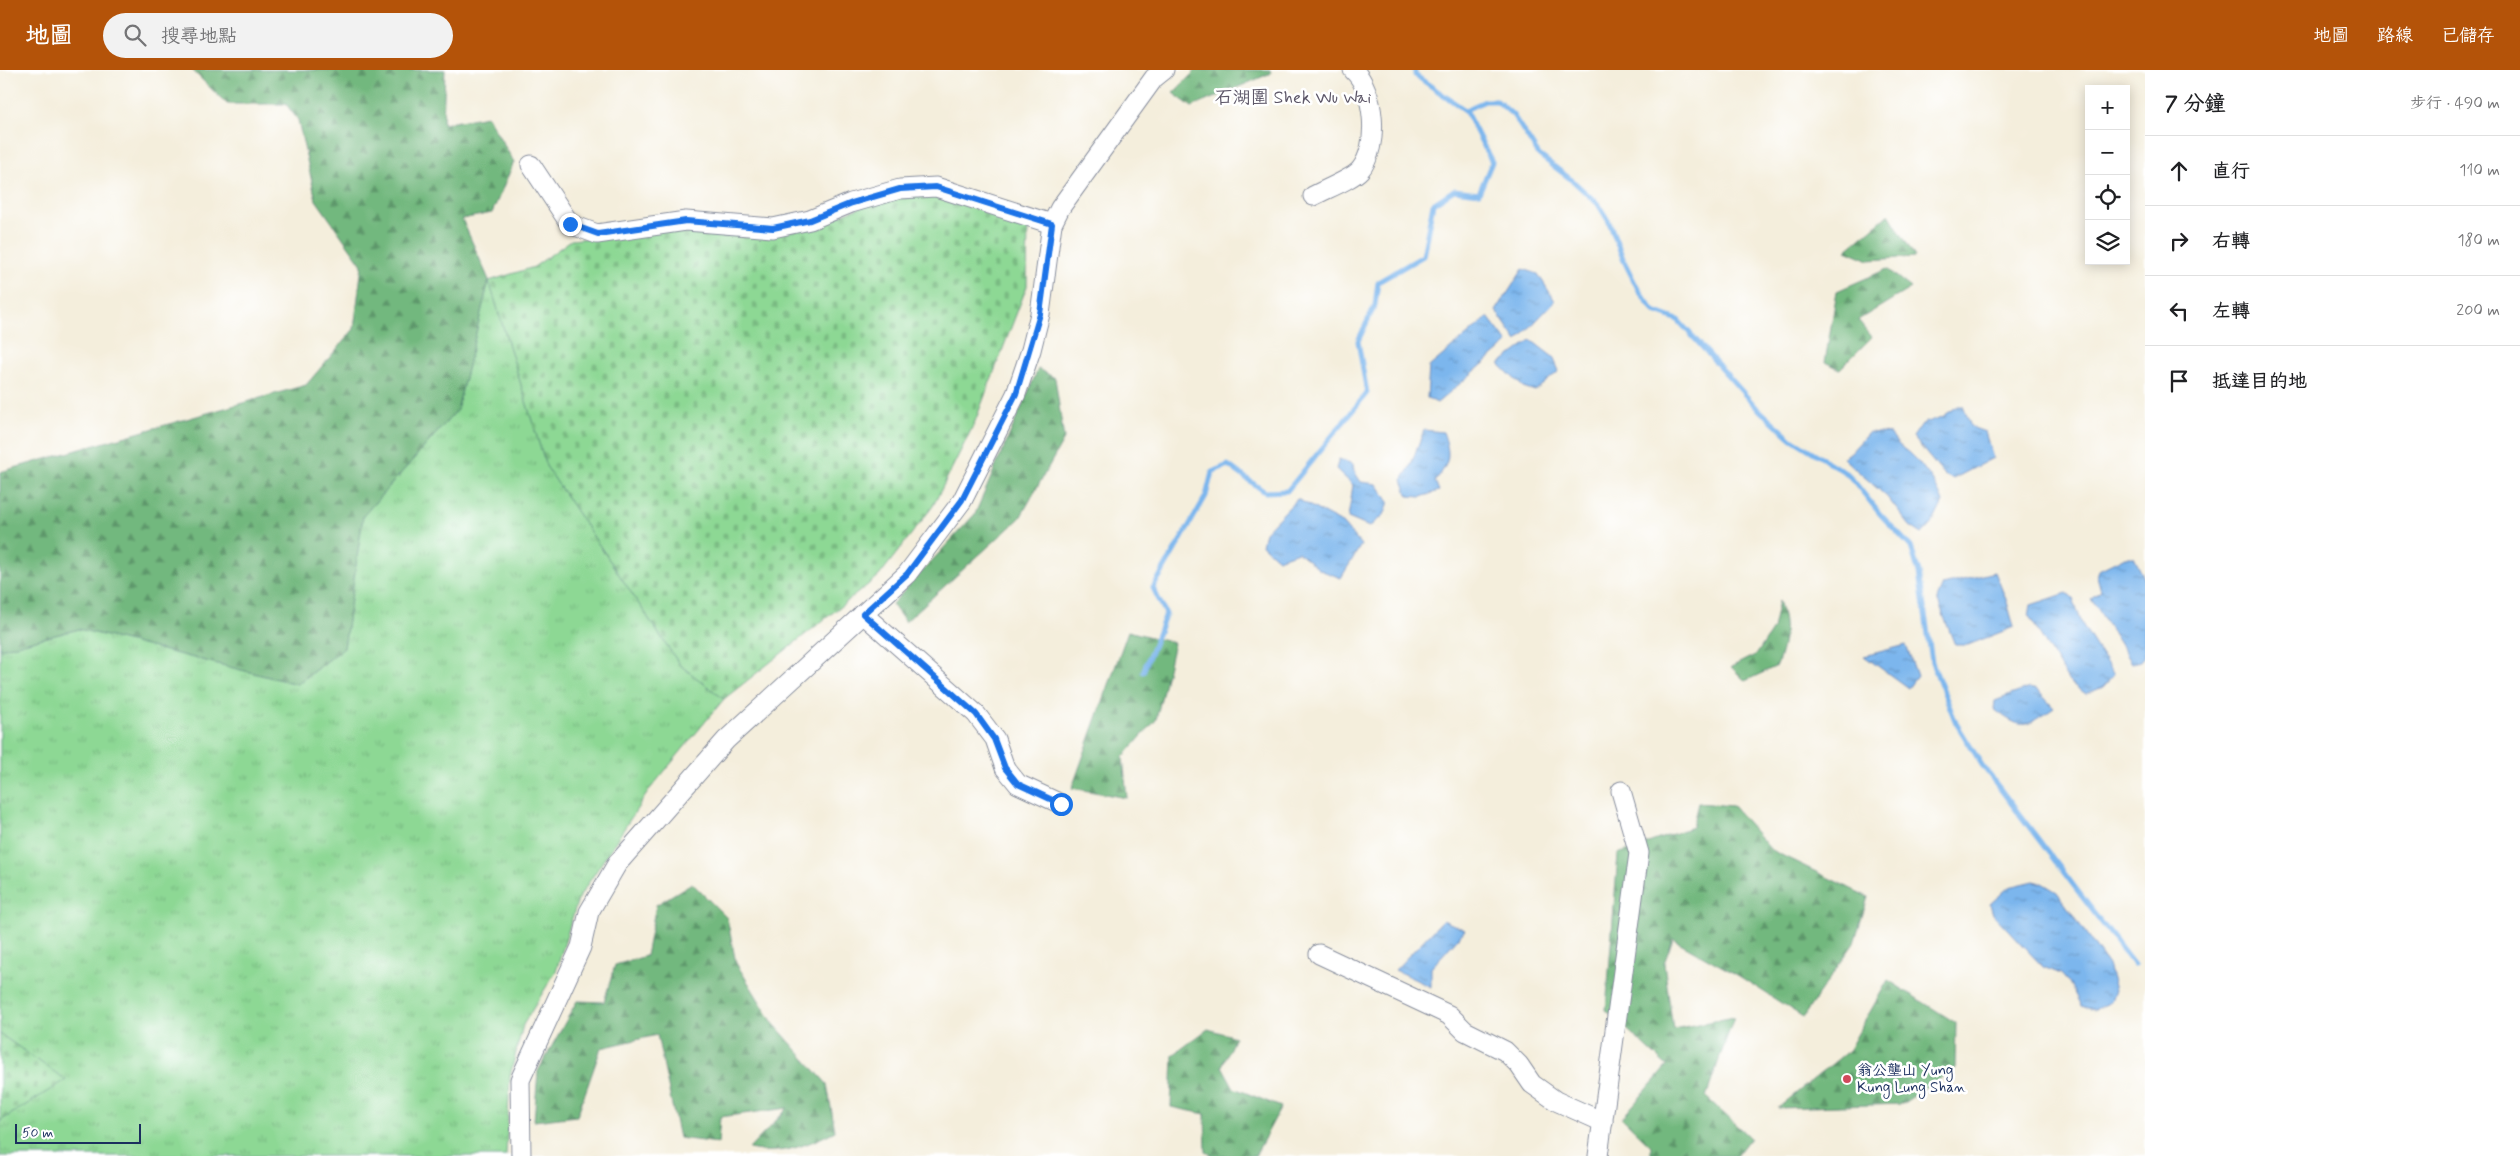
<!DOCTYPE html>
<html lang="zh-TW">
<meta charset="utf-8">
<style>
:root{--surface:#fff;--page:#f2f2f2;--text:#202124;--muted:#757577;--line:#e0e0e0;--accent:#b45309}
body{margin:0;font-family:Mynerve,"LXGW WenKai TC",sans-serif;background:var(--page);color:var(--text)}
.controls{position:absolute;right:15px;top:15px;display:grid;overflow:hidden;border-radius:0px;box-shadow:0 2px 12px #0003}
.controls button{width:45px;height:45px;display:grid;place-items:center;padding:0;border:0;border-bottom:1px solid var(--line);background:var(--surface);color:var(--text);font:25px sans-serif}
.scale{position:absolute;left:15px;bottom:12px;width:126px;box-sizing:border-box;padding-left:5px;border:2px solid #1b2f5e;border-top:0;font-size:14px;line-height:18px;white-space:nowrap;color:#1b2f5e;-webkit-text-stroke:4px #fff;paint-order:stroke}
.stop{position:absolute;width:15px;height:15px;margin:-11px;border:4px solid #1a73e8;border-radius:50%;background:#fff}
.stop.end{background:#1a73e8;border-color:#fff;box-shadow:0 1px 5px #0008}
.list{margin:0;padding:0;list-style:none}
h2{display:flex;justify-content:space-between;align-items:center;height:65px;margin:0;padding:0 20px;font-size:21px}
h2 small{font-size:16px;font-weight:400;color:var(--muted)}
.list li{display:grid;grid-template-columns:32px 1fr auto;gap:15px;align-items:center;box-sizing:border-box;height:70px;padding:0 20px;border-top:1px solid var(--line)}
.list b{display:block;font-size:19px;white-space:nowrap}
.list em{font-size:16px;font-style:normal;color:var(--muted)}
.icon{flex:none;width:28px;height:28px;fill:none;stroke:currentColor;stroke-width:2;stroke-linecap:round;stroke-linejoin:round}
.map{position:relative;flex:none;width:2145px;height:1086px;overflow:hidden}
header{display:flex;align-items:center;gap:30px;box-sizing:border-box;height:70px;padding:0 25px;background:var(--accent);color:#fff}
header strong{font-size:24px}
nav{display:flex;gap:28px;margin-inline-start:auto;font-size:18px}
.search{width:350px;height:45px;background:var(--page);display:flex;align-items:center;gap:12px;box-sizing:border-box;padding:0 18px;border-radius:28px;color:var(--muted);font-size:19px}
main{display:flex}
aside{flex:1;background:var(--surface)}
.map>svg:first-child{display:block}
.grass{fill:url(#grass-tufts);stroke:#548479}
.forest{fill:url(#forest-firs);stroke:#46746e}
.cemetery{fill:url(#cemetery-stones);stroke:#548479}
.water{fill:url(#water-ripples);stroke:#4c72a6}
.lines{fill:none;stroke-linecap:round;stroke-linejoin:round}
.stream{stroke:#7cb6ed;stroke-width:5}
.minor-casing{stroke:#888e9d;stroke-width:21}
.minor{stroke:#fff;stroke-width:19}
.route{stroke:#1a73e8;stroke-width:6}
.poi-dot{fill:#d1495b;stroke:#fff;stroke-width:2}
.labels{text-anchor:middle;stroke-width:5;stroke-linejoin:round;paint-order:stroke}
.poi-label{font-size:15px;fill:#1b2f5e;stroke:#fff;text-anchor:start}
.quarter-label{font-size:18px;fill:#5d5768;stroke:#fff}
</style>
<header>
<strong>地圖</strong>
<div class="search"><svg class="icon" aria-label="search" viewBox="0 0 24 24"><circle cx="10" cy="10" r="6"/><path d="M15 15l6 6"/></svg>搜尋地點</div>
<nav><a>地圖</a><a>路線</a><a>已儲存</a></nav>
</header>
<main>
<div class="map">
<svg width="2145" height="1086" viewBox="0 0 2145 1086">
<defs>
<pattern id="grass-tufts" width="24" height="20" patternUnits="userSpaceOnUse" patternTransform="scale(1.25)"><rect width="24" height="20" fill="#8dd894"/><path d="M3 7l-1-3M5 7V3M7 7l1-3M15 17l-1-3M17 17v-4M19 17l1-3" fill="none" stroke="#79ba82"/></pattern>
<pattern id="forest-firs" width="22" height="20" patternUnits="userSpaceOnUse" patternTransform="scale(1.25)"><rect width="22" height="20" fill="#72b87e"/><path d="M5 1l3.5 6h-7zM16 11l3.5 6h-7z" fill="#5d966a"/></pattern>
<pattern id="cemetery-stones" width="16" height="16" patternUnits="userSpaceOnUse" patternTransform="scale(1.25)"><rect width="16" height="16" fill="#8dd894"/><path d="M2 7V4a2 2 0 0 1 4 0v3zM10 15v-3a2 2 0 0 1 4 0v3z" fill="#79ba82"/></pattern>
<pattern id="water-ripples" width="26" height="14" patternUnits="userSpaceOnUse" patternTransform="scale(1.25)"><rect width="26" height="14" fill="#7cb6ed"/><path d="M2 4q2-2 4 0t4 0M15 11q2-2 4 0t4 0" fill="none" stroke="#6594c3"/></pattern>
</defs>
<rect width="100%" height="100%" fill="#fff"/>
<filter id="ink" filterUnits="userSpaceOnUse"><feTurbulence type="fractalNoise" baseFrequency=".02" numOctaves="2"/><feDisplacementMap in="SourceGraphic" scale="10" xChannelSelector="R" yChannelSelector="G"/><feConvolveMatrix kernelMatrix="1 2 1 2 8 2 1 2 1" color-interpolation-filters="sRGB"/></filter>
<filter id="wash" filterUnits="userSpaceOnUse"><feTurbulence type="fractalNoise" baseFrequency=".0096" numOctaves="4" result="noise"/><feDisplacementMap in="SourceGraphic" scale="20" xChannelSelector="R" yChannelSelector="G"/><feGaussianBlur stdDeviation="1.12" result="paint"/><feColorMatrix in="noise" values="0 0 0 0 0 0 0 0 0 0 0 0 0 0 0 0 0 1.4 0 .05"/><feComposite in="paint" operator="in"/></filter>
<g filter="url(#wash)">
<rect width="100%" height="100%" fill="#f4eedc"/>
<path class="grass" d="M489,210L546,396L680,595L724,629L650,719L578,829L556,901L523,955L510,1006L506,1086H0V1051L65,1010L0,964V579L79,559L297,614L344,578L363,446L457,340Z"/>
<g class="forest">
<path d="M192,0H445L443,54L487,46L514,92L492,143L462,149L489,210L457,340L363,446L344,578L297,614L79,559L0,579V402L306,315L354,259L362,195L316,130L298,50L286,34H227Z"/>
<path d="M1196,0H1270L1271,3L1192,37L1173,23Z"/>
<path d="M1889,144L1915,187L1869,190L1846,180Z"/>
<path d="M1887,199L1911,218L1858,250L1872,267L1840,299L1825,292L1837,221Z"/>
<path d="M1038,299L1055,308L1064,369L1020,448L905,552L892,534L975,444Z"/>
<path d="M1779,530C1787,557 1786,570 1777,596L1745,611L1731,597L1757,584L1773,559Z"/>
<path d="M1128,561L1174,573L1156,650L1123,687L1127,728L1072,718Z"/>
<path d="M1698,733L1733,736L1771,780L1868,827L1854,873L1803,947L1739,906L1673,869L1664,893L1673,959L1734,947L1706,1027L1750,1068L1736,1086H1651V1076L1622,1048L1667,996L1606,940L1618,784L1692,757Z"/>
<path d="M692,813L727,848L736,893L773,953L827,1014L835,1061C806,1076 781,1086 749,1079L788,1038L720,1047L718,1073L679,1068L657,965L601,978L577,1046L534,1051L538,1001L577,931L604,932L615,895L646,886L656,835Z"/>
<path d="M1888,910L1956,953L1955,998L1902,1034L1778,1038L1848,981Z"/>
<path d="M1208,959L1235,967L1222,996L1234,1018L1281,1037L1255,1086H1214L1206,1082L1205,1044L1171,1037L1173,985Z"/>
</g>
<g class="cemetery">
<path d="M904,122L989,138L1028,152L1027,216L974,354L933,436L879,506L724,629L680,595L546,396L489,211L534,197L571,170L617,165L672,155L795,161Z"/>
<path d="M0,964L66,1010L0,1051Z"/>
</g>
<g class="water">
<path d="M1523,199L1538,204L1555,231L1517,271L1496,241Z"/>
<path d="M1488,247L1508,273L1437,333L1427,328L1429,297Z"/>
<path d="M1531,270L1553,287L1559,301L1535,321L1523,317L1499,294Z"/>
<path d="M1958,336H1963L1971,357L1985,362L1993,388L1953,409L1944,405L1913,367L1922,354L1942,347Z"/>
<path d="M1424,360L1443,362C1451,384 1450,393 1435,411L1439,421L1421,427L1408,426L1402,410L1410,397Z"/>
<path d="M1869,362L1891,364C1896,375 1904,378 1912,386C1927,400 1936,414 1943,432L1933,452L1922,464L1910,456L1887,427L1843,388L1851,382Z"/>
<path d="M1339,389L1353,394L1354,401L1361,412L1377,414L1389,432L1384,445L1369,457L1348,448L1353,415L1336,399Z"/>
<path d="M1297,429L1342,453L1361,475L1341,508L1320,500L1298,482L1278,489L1262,475L1265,462Z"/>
<path d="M2125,487H2134L2145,510V586L2141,591L2132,593L2091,528L2101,521L2097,506L2099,500Z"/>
<path d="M1995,502L2007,532L2014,557L1968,575H1955L1937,529L1943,515Z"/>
<path d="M2067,523L2073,528L2082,554L2114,605L2103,617L2086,624L2069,612L2029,546L2031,535Z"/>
<path d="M1906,575L1917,606L1908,618L1864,586Z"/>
<path d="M2029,618L2037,620L2054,638C2025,658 2023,661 1994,639L1995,631Z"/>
<path d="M2034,811L2042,813L2057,822L2108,895L2115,920L2111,932L2094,940L2081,936L2069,913L2061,904L2043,897L1993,844L1990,834L2009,817Z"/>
<path d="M1443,850L1465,860L1431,898V917L1395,900Z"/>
</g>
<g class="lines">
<g class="stream">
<path d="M1465,40L1485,31H1497L1513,45L1539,85L1573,111L1598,134L1609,152L1624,191L1638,219L1654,241L1678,250L1756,337L1792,369L1849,405L1880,444L1911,477L1919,503L1932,592L1956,653L1982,695L2134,895"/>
<path d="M1143,602L1166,544L1153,518L1206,426L1212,402L1228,395L1265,422L1287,421L1367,323L1358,271L1375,235L1378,212L1423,186L1433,134L1454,120L1479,123L1492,92L1465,40L1415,5V0"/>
</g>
</g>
</g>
<g filter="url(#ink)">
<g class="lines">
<g class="minor-casing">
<g id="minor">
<path d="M531,95L570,154L597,164L686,151L773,158L810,150L851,133L900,119L936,117L1052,154"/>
<path d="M1313,126C1324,120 1352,109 1360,100C1380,76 1375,20 1353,0"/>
<path d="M863,544L976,644L995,669L1005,698L1018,714L1061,734"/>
<path d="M1319,884L1449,945L1465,961L1505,981L1519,995L1532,1014L1556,1031L1603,1052"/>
<path d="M521,1086L520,1010L581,877L589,842L617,794L726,670L907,504L962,431L1016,324L1031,280L1040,244L1052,154L1060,138L1154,8L1164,0"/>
<path d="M1598,1086L1639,783L1621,721"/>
</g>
</g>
<use href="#minor" class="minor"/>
</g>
</g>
<g class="lines" filter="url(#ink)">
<path class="route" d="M570,154L598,164L686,151L773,158L810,150L852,133L900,119L936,117L1052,154L1040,244L1016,324L962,430L907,504L863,544L976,644L994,669L1005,698L1018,714L1061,734"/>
</g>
<circle class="poi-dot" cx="1847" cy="1009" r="5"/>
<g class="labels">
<g class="poi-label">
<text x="1857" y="1005">翁公壟山 Yung<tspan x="1857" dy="17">Kung Lung Shan</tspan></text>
</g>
<g class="quarter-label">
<text x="1293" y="33">石湖圍 Shek Wu Wai</text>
</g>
</g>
</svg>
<div class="controls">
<button>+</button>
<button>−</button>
<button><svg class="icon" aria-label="locate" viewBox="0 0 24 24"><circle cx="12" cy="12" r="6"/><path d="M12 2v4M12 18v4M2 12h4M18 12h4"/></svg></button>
<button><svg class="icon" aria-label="layers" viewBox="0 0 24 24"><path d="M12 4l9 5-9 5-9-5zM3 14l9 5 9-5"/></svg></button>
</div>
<div class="scale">50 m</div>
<div class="stop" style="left:1061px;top:734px"></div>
<div class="stop end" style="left:570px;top:154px"></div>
</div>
<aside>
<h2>7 分鐘<small>步行 · 490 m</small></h2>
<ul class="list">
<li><svg class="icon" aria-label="ahead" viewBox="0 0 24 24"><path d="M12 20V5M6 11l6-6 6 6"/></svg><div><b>直行</b></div><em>110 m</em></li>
<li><svg class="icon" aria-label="right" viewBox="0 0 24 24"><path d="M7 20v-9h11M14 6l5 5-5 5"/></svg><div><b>右轉</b></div><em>180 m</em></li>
<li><svg class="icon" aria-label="left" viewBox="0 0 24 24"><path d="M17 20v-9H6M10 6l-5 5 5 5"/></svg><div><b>左轉</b></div><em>200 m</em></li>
<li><svg class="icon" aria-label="arrive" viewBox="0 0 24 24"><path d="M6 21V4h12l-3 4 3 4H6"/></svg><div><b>抵達目的地</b></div></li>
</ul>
</aside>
</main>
